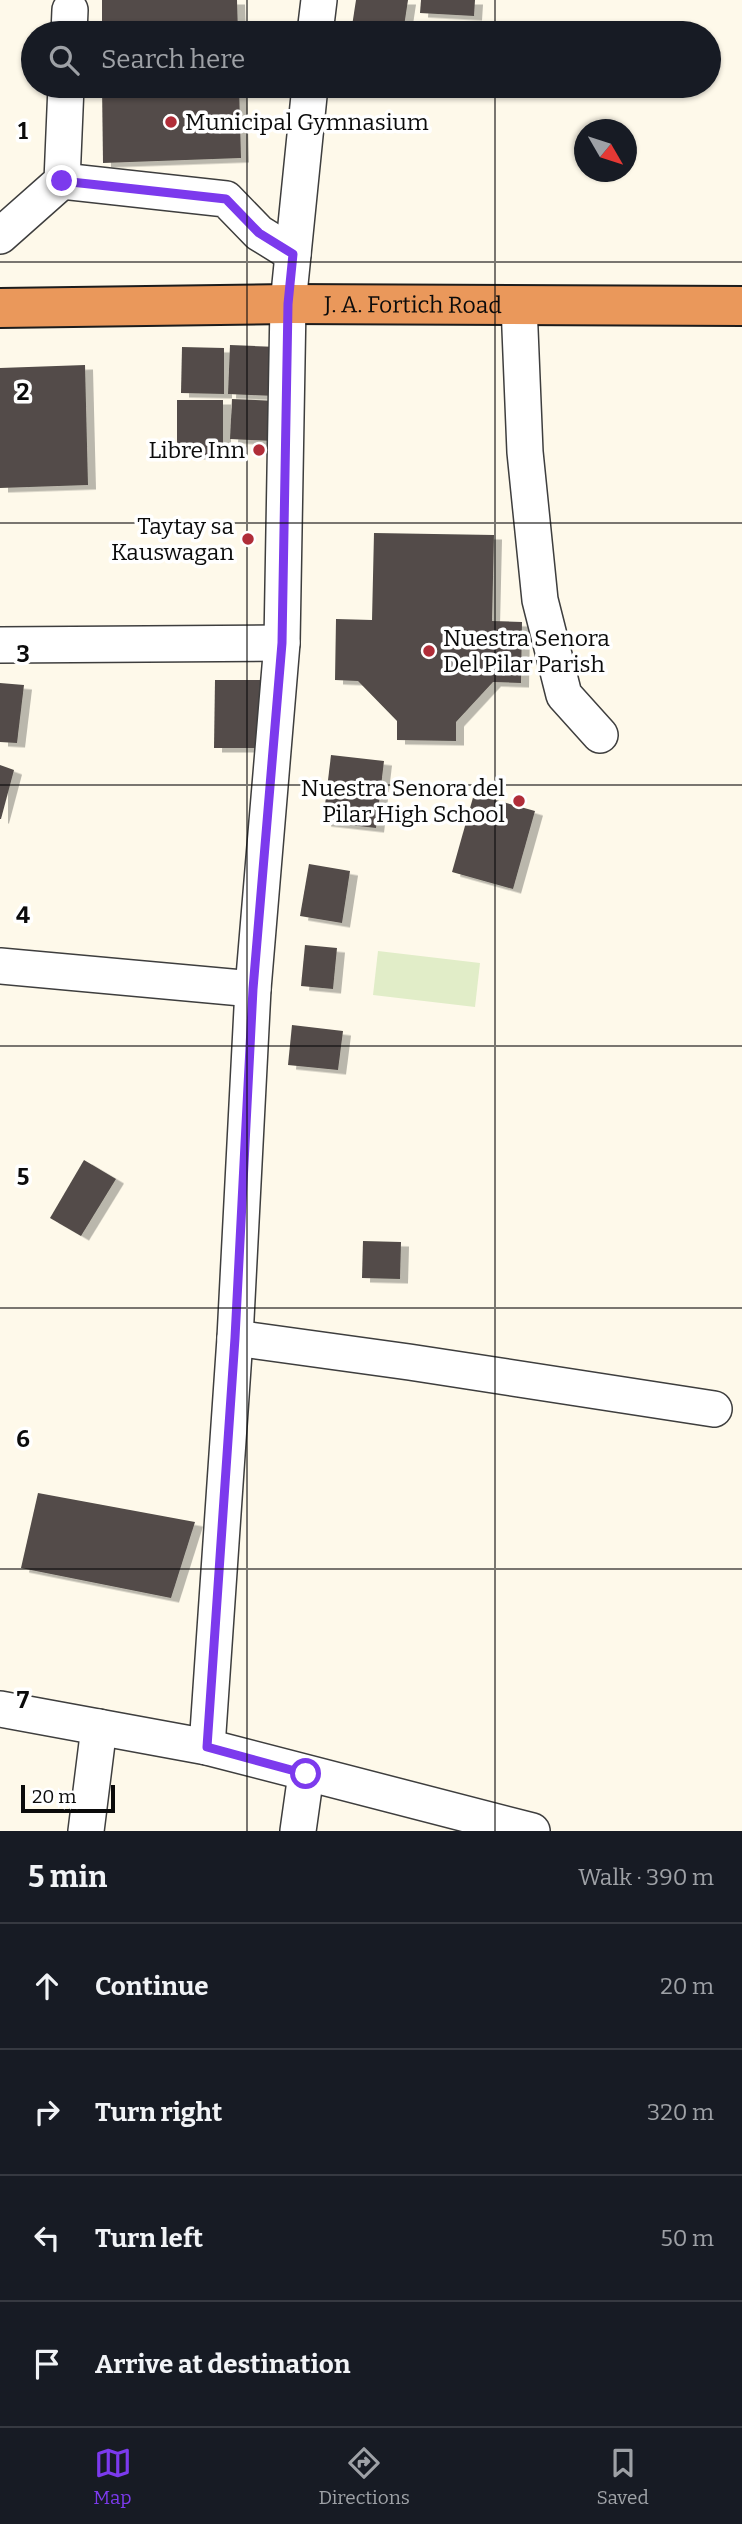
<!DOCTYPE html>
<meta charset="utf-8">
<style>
:root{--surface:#171b24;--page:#242831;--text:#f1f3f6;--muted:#9ea1a6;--line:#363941;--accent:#7c3aed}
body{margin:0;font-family:Bitter,serif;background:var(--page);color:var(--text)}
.compass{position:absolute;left:574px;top:119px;width:63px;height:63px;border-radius:50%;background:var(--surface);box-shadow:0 2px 5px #0004;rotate:129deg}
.scale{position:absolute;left:21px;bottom:18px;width:94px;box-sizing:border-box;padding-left:7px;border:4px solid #0b0b0b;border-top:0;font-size:19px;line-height:24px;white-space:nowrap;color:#0b0b0b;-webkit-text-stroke:5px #fff;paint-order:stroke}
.stop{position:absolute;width:21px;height:21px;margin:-16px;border:5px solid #7c3aed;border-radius:50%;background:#fff}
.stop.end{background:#7c3aed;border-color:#fff;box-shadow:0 2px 7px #0008}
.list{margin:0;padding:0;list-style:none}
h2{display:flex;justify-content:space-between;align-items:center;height:91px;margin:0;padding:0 28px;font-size:30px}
h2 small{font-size:23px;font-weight:400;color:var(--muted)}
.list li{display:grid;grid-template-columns:46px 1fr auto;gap:21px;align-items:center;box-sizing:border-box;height:126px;padding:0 28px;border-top:2px solid var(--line)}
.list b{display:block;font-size:26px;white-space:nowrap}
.list em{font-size:23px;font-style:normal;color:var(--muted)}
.icon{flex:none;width:38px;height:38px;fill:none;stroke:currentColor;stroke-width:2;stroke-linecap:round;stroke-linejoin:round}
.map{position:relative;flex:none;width:742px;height:1831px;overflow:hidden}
.search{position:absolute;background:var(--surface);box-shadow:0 2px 5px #0004;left:21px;right:21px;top:21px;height:77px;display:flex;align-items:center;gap:18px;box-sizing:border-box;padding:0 24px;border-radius:38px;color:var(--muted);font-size:26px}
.sheet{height:595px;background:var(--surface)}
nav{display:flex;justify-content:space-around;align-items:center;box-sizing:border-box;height:98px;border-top:2px solid var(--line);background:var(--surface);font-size:19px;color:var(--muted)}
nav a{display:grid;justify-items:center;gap:4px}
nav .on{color:var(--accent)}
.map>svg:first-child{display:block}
.pitch{fill:#e1edc8}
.building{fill:#524c48;filter:url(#shadow)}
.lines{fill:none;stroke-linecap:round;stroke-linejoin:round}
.minor-casing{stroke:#3e3e3e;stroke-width:38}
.highway-casing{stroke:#1c1c1c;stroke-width:42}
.minor{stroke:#fff;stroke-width:35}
.highway{stroke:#ea985b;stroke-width:38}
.route{stroke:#7c3aed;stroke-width:9}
.grid{fill:none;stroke:#0b0b0b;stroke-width:2;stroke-opacity:0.55}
.poi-dot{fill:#b02d38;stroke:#fff;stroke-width:2.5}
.labels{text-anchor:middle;stroke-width:7;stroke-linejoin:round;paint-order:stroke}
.poi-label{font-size:23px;fill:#0b0b0b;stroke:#fff;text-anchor:end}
.street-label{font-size:23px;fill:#0b0b0b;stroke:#fff}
.grid-label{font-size:23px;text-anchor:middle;font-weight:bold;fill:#0b0b0b;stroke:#fff;stroke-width:7;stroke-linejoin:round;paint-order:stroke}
</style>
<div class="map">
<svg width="742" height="1831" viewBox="0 0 742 1831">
<defs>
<filter id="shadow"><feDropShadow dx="8" dy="4.5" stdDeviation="0" flood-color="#0004"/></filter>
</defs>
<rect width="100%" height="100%" fill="#fef9ea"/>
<path class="pitch" d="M378,951L480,963L475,1007L373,995Z"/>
<g class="building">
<path d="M102,0H237L238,33H102Z"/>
<path d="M356,0H408L403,33L352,26Z"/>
<path d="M421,0H475L474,16L420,13Z"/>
<path d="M102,86H239L241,158L103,163Z"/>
<path d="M230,345L278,347L276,396L228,394Z"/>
<path d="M182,347L224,348V394L181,393Z"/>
<path d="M85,365L88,485L0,488V368Z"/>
<path d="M232,399L277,401L275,441L230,439Z"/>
<rect x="177" y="400" width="46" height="55"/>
<path d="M374,533L494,535L492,621L522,622L521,683L493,682L456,722V741L397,740V721L358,681L335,680L336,619L372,620Z"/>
<path d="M215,680H262L261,748H214Z"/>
<path d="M0,683L24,685L17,743L0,742Z"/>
<path d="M331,755L384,761L376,828L323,822Z"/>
<path d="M0,765L14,770L1,819H0Z"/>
<path d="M474,794L535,811L513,889L452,872Z"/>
<path d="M309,864L350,871L342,923L300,916Z"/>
<path d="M305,945L337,948L333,989L301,986Z"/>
<path d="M292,1025L343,1031L338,1070L288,1065Z"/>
<path d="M84,1160L116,1179L81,1236L50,1218Z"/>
<path d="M363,1241L401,1242L400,1279L362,1278Z"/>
<path d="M38,1493L195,1522L171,1598L21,1568Z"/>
</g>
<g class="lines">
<g class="minor-casing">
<g id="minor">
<path d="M69,33L70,10"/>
<path d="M315,33L319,0"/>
<path d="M62,181L226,199L259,233L293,254"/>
<path d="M0,236L62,181L66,86"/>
<path d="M519,305L525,452L540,600L564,695L600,735"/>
<path d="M0,645L282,643"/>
<path d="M0,966L253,989"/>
<path d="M235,1338L409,1362L714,1409"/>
<path d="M0,1709L207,1747L532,1831"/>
<path d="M207,1747L235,1338L253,989L282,643L288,304L310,86"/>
<path d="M86,1831L99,1727"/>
<path d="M298,1831L306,1774"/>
</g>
</g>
<g class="highway-casing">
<g id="highway">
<path id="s1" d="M0,308L288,304L742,306"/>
</g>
</g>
<use href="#minor" class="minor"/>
<use href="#highway" class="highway"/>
</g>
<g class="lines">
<path class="route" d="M62,181L226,199L259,233L293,254L288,304L282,643L253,989L235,1338L207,1747L306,1774"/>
</g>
<path class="grid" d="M247,0V33M495,0V33M247,86V1831M495,86V1831M0,262H742M0,523H742M0,785H742M0,1046H742M0,1308H742M0,1569H742"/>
<g class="poi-dot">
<circle cx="171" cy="122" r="7"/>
<circle cx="259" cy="450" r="7"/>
<circle cx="248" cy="539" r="7"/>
<circle cx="429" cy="651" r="7"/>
<circle cx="519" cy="801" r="7"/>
</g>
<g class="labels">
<g class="poi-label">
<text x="185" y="130" text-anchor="start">Municipal Gymnasium</text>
<text x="245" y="458">Libre Inn</text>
<text x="234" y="534">Taytay sa<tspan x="234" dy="26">Kauswagan</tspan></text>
<text x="443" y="646" text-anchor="start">Nuestra Senora<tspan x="443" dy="26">Del Pilar Parish</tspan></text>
<text x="505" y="796">Nuestra Senora del<tspan x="505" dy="26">Pilar High School</tspan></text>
</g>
<g class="street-label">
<text dy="8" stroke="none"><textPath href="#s1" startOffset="413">J. A. Fortich Road</textPath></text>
</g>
</g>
<g class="grid-label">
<text x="23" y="139">1</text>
<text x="23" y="400">2</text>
<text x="23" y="662">3</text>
<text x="23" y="923">4</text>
<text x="23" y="1185">5</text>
<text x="23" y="1447">6</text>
<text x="23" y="1708">7</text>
</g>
</svg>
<svg class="compass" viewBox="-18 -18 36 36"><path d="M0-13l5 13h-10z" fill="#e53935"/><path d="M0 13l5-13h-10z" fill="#9ea1a6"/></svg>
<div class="scale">20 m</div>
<div class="stop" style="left:306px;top:1774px"></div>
<div class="stop end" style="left:62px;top:181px"></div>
<div class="search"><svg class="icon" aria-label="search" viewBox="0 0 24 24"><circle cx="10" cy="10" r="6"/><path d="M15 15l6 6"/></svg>Search here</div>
</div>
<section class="sheet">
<h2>5 min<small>Walk · 390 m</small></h2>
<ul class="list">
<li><svg class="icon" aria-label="ahead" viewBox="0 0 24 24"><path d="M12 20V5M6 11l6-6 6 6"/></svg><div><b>Continue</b></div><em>20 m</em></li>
<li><svg class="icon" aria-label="right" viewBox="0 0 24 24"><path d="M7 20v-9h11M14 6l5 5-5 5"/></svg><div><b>Turn right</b></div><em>320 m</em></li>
<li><svg class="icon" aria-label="left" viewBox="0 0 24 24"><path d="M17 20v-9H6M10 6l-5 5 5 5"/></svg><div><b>Turn left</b></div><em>50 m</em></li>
<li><svg class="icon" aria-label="arrive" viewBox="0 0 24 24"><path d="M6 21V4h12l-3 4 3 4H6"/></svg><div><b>Arrive at destination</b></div></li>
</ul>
</section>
<nav>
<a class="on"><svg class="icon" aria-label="map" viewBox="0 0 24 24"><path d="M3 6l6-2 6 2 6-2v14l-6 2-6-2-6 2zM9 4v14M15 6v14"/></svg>Map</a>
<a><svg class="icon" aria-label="directions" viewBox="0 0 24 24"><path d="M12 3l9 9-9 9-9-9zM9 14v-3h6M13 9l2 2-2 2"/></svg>Directions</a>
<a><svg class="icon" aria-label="saved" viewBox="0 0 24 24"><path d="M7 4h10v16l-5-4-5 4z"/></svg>Saved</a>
</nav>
